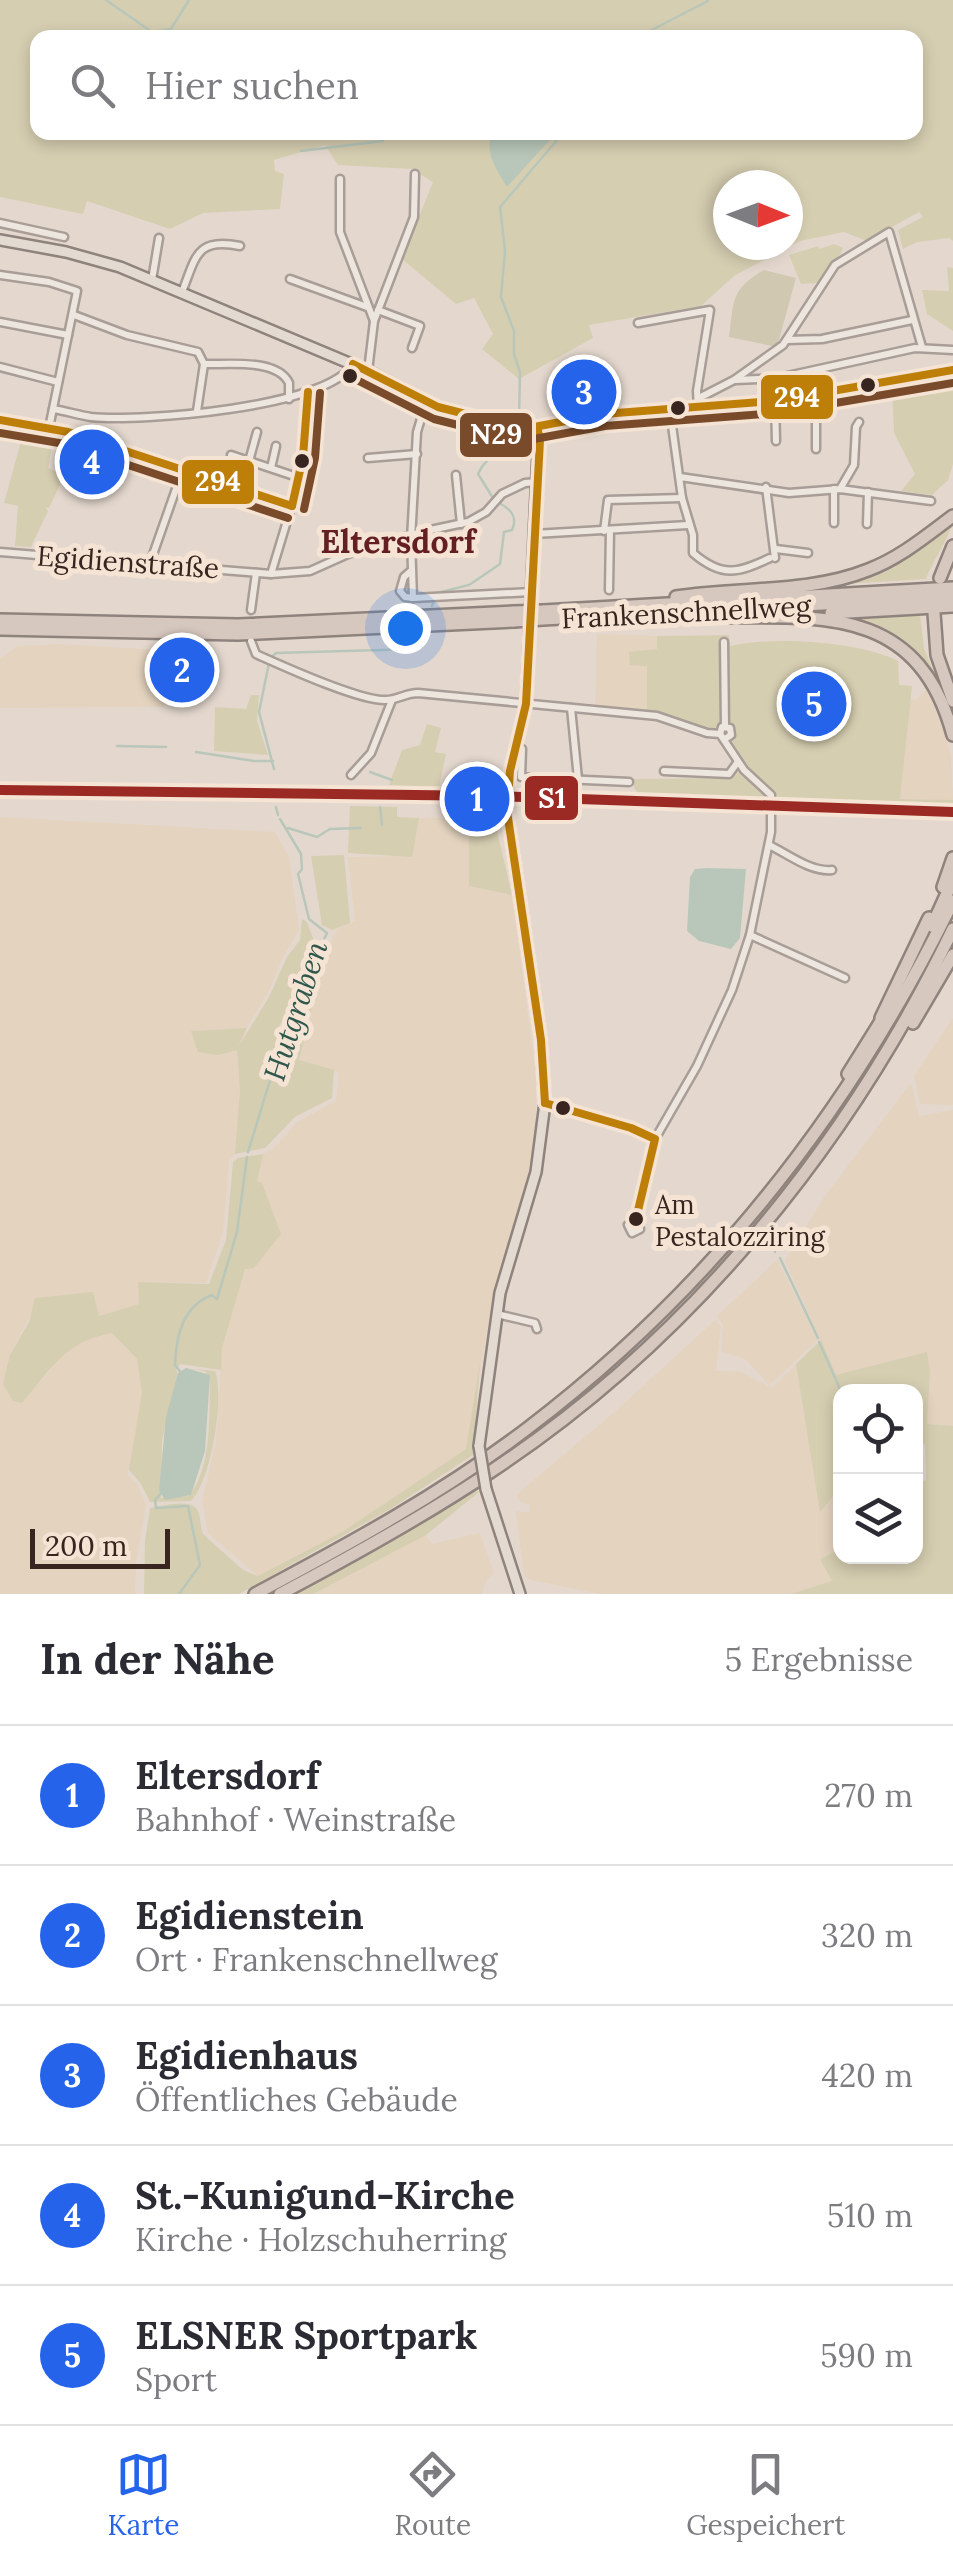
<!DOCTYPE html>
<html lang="de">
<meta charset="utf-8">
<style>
:root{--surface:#fff;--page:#f2f2f3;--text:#2b2b33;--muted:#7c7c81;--line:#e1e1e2;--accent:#2563eb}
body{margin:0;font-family:Lora,serif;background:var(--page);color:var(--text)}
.controls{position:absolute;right:30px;bottom:30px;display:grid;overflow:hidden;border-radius:20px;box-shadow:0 5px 15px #0003}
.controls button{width:90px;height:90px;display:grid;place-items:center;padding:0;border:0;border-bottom:2px solid var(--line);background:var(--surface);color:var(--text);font:50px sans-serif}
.compass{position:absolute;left:713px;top:170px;width:90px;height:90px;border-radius:50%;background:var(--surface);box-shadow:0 5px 15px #0003;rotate:91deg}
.scale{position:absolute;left:30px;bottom:25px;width:140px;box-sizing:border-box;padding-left:10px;border:5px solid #38251f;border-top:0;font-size:28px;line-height:35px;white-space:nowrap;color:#38251f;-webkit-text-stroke:8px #f5e3d4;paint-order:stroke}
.you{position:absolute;left:405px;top:628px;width:35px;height:35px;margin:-25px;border:8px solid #fff;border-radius:50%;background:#1a73e8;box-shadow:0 0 0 15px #1a73e833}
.badge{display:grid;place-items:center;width:65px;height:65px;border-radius:50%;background:var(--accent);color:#fff;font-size:32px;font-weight:700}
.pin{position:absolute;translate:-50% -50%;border:5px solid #fff;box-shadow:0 2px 10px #0006}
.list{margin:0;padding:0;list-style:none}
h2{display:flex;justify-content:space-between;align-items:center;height:130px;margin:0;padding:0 40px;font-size:42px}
h2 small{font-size:32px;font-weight:400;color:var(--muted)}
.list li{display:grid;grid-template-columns:65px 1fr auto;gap:30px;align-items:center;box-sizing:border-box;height:140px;padding:0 40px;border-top:2px solid var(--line)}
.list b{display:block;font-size:38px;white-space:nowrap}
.list p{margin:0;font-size:32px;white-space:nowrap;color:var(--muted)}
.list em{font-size:32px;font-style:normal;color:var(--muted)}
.icon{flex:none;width:55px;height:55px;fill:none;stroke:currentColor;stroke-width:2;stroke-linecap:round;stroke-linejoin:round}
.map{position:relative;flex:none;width:953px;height:1594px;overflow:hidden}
.search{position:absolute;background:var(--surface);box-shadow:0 5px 15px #0003;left:30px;right:30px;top:30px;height:110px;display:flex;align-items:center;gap:25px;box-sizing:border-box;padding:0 35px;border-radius:20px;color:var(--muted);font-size:38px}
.sheet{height:830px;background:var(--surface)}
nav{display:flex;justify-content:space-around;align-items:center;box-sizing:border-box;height:140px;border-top:2px solid var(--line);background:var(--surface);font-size:28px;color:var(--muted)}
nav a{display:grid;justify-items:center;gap:5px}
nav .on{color:var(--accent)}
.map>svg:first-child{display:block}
.farmland{fill:#e3d3bf}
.green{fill:#d6ceb1;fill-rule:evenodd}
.cemetery{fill:#d0c8b0}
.water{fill:#b9c7ba}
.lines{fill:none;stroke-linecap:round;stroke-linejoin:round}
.stream{stroke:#b9c7ba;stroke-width:2.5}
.minor-casing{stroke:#a99e97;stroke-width:11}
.major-casing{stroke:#8f837d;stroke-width:14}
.highway-casing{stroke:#8f837d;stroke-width:16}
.minor{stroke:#ece6df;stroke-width:6}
.major{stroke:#e3dad1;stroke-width:9}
.highway{stroke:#d7c8bf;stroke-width:11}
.major-bridge-casing{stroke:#8f837d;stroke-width:14;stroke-linecap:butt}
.highway-bridge-casing{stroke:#8f837d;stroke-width:16;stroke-linecap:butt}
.major-bridge{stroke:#e3dad1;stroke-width:9}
.highway-bridge{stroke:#d7c8bf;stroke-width:11}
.bus-1-casing{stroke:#f5e3d4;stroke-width:15}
.bus-2-casing{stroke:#f5e3d4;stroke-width:15}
.bus-1{stroke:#be7f09;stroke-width:8}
.bus-2{stroke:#7a4b2a;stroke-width:8}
.rail-1-casing{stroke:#f5e3d4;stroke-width:18}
.rail-1{stroke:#9a2a23;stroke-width:10}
.bus-dot{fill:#38251f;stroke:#f5e3d4;stroke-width:4}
.labels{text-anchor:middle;stroke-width:10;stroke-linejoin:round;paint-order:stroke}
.bus-label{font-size:26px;fill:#38251f;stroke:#f5e3d4;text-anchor:start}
.street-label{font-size:28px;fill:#38251f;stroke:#f5e3d4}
.water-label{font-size:30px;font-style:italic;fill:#2f574b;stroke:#f5e3d4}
.quarter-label{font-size:32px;font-weight:bold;fill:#631f22;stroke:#f5e3d4}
.line-badge{stroke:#f5e3d4;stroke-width:4}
.badge-label{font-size:28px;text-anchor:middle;font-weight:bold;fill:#fff}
</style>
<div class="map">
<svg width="953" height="1594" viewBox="0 0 953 1594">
<rect width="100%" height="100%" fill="#e4d8ce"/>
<g class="farmland">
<path d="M597,634L657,636V649L629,653L647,665V712L595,708Z"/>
<path d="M59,644L177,651L176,672L163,674L164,707L0,708V659L18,646Z"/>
<path d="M929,687L942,716L951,758L953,800L900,799L910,700L917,699Z"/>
<path d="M0,817L275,832L289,857L299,930L282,959L269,991L247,1028L191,1031L237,1049L240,1091L239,1127L235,1154L229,1161L223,1232L206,1283L138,1282L139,1304L98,1316L33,1310L10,1355L8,1391L13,1401L22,1403L69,1347L89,1337L112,1333L137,1359L142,1393L134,1454L127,1473L138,1486L146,1505L136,1562L135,1594H0Z"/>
<path d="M419,818H469V886L512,895L536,1075V1123L527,1191L495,1288L466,1449L342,1532L258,1576L208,1533L202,1502L216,1441L222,1348L245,1269L281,1234L262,1183L256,1182L263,1154L274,1148L297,1122L336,1101L339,1072L299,1061L324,957L337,929L355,921L348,857L411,856Z"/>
<path d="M953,1018V1105L920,1104L914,1076Z"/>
<path d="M911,1083L919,1116L953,1110V1426L927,1424L930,1372L836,1375L785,1261L825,1196Z"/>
<path d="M777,1260L818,1340L769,1385L745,1359L721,1351L723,1325L717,1316Z"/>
<path d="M715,1320L721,1326L716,1371L741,1372L772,1388L796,1364L820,1511L840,1488V1549L820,1559L833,1581L791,1594H600L531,1580L524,1576L516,1511L529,1513L530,1505L520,1502L516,1495L619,1408Z"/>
<path d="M480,1533L494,1574L487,1579L481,1594H313L416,1538L426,1535L432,1544Z"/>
</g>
<g class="green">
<path d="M0,0H953V241L949,238L917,242L903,249L898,230L923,217L919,212L867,241L844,232L800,241L734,276L701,306L589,325L593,338L519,379L482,349L493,334L474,298L456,304L402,259L433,182L412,169L338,165L325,145L274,160L275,171L284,174L280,209L203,213L170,229L87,201L83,214L0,197ZM38,38H916V132H38ZM728,185H788V245H728Z"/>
<path d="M834,244L843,248L838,259L831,263L817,283L801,284L789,255L818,246L819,249Z"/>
<path d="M947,267L953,268V331L927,314L922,290L949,291Z"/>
<path d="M947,381L953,383V464L948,480L932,495L901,491L915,474L894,433L892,388Z"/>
<path d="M23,434L53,442L48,468L64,476L49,508L45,507L48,511L31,547L15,546L18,506L4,503Z"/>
<path d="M953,520C950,537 933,560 926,579L844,584Z"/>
<path d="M920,614L924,649L952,713L928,672L861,622L847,618Z"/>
<path d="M729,635L730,646C771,636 859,641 898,661L899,685L912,686L900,799L953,800V806L640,795L634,788V779L732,778L745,765L725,733L647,712V666L630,665L629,652L657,649V636Z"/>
<path d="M251,695H259L257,721L268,755L214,751L215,707L246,709Z"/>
<path d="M427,724L441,728L435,752L446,754L439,787L389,785L402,750L420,745Z"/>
<path d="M350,806L397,807V817L419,818L412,857L348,853Z"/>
<path d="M469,820L486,822L497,831L512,895L469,886Z"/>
<path d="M344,855L350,923L332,930L322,925L311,856Z"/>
<path d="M302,919L307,922L314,941L301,971L294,999L275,1034L296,1037L310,989L324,957L299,1060L334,1070L332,1098L295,1117L265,1148L235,1154L240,1091L237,1050L218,1055L198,1052L191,1031L247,1028L238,1047L269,997L287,957L300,940Z"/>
<path d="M263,1154L257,1181L262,1183L281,1234L254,1268L245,1269L222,1348L221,1370L180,1364L176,1370L178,1374L162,1440L161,1498L189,1496C212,1467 209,1417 210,1381L205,1371L182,1368L215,1371C225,1396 211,1482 191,1501L150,1502L141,1484L129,1470L142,1393L137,1359L112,1333C65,1341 51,1369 22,1403L13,1401L3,1384L10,1355L29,1322L35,1298L93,1292L99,1316L139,1304L138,1282L209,1284L226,1240L233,1162L238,1158Z"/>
<path d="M821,1340L836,1375L927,1352L930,1372L927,1424L953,1426V1594H791L832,1581L820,1559L840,1549V1556H916V1483L926,1480L925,1444L916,1447V1391H840V1488L820,1512L796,1364Z"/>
<path d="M480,1363L473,1455L392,1508L239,1594H144L145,1541L150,1508C162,1506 186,1499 196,1508C201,1514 200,1527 203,1534L243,1570L258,1576L342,1532L466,1449Z"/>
<path d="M474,1489L479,1492L426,1535L313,1594H294L413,1528Z"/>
</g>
<path class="cemetery" d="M764,270L796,278L777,347L729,337C734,302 730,289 764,270Z"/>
<g class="water">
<path d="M493,132H556V133L507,187C497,170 483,152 493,132Z"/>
<path d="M706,868L746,869L740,938L731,949L699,941L687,931L690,877L695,869Z"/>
<path d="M186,1368L210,1375L205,1451L191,1495L165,1500L159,1490L166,1417L178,1373Z"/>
</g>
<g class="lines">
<g class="stream">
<path d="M106,0L152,32L171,29L189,0"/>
<path d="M636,38L708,1"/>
<path d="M301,151L383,141L382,132"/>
<path d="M519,420L520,372L514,354V331L501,297L505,251L500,207L564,132"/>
<path d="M493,498L478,474C486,454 511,449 517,427"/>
<path d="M432,606L437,593L469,585L500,564L504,532L512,530C518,517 511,509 499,503"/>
<path d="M271,658L276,653L416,649L426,638"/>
<path d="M269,663L259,712L274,769"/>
<path d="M117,746L166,747"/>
<path d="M196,752L254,761H273"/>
<path d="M370,772L392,780"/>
<path d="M276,807L278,815"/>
<path d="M380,807L382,825"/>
<path d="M288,828L317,837L330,829L361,828"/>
<path d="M248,1152L271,1077L282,1064L310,969L327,933L309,919L298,874L302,869L301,854L280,819"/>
<path d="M774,1246L775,1252"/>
<path d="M780,1258L818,1338"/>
<path d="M819,1342L841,1391"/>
<path d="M182,1374L175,1365C176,1335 183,1306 212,1295L217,1299L237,1232L247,1157"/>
<path d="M163,1491L155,1500L156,1508L188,1506L200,1565L179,1594"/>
</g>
<g class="minor-casing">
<g id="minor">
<path d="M340,179V232L374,321"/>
<path d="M0,223L64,237"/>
<path d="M0,275L49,282L77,291L49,428"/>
<path d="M290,279L367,307"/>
<path d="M152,280L159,238"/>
<path d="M182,292C196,257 196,237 240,246"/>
<path d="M378,310L420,326L412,348"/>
<path d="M74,315L127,335L198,352L204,364L197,411"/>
<path d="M0,322L68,335"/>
<path d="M638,323L710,310L697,391L698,409"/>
<path d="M787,340L822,339L912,320"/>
<path d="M204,364C228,365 277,358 289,383V399"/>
<path d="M0,367L58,382"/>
<path d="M368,371L374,321L414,217L415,174"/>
<path d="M736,380L778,378L915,348L953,350"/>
<path d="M816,395V449"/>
<path d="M699,398L734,380L783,345L835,265L889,232L922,347"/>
<path d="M775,401L776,441"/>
<path d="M53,409C66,411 78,415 91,417C140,422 327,408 353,364"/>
<path d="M670,411L682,498L693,535V553C722,578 738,573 770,558"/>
<path d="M0,420L68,432L292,506"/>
<path d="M537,427L603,414L775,401L953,370"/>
<path d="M231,455L300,478"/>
<path d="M368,458L417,454"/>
<path d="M249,461L257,432"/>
<path d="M271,468L276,446"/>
<path d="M456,475L461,524"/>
<path d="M680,477L789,493L840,489L931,501"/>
<path d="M766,487L775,558"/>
<path d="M840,489L854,465L856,427L859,422"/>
<path d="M834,523V489"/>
<path d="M867,524L868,492"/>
<path d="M604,531L608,500L682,498"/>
<path d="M534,534L688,525"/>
<path d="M776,549L808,553"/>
<path d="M0,552L271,574L310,571L348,554L421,532L468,522L486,512L502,494L525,483L536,482"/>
<path d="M150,563L183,469"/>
<path d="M412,570L404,577L400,591L405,597L413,598L411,539L417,432L426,402"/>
<path d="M271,574L300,478L308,392"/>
<path d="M609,590L610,530"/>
<path d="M413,598L531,592"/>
<path d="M251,610L256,573"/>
<path d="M251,641L256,654C283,666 359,701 386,700C397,700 406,693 418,693L657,716L707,733L720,734L744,770L771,795V832L750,935L732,990L697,1066L655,1139"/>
<path d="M724,642L725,726"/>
<path d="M571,708L578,779"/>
<path d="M720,734L722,727L730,728L731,735L725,739"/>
<path d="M522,749L521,777L629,782"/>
<path d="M664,771L729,774L737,763"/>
<path d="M351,775L371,753L392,700"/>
<path d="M769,845C788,854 810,872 832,870"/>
<path d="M750,935L845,978"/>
<path d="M545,1103L631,1128L655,1139L636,1219L628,1225L632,1233L640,1229L636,1219"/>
<path d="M497,1314L535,1323L537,1329"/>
</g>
</g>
<g class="major-casing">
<g id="major">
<path d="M0,240L66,252L120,267L368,371L438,407L501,423L537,427L539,431L526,704L510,771L507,811L541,1040L545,1103L536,1172L500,1293L479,1446"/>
<path d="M486,1489L520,1594"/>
</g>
</g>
<g class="highway-casing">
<g id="highway">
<path d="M940,578L953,546"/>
<path d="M676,597C739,587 808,594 868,570C900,558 926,536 953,516"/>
<path d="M543,611L953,588"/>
<path d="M831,613L953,606"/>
<path d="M934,613L937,655L953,701"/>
<path d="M717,617C824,616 919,608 953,735"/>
<path d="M543,619L953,597"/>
<path d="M0,620L238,625L514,612"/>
<path d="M0,629L238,634L514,621"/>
<path d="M943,887L953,858"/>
<path d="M932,926L953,880"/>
<path d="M881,1018L929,918"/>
<path d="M913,1023L953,955"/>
<path d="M848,1074L886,1013"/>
<path d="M255,1594C349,1544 443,1493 528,1428C712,1288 852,1108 953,901"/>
<path d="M280,1594C352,1556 423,1517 490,1472C692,1339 849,1144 953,929"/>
</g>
</g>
<use href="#minor" class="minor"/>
<use href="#major" class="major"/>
<use href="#highway" class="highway"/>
<g class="major-bridge-casing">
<path id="major-bridge" d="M479,1446L486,1489"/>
</g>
<g class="highway-bridge-casing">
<g id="highway-bridge">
<path d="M514,612L543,611"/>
<path d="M514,621L543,619"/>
</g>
</g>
<use href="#major-bridge" class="major-bridge"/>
<use href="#highway-bridge" class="highway-bridge"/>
<g class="bus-1-casing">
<g id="bus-1">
<path d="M353,364L438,407L501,423L534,427L603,414L775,401L953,370"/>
<path d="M0,420L68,432L292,506"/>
<path d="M537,427L540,440L526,704L510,771L507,811L541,1040L545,1103"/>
<path d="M292,506L303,457L308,392"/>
<path d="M545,1103L631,1128L655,1139L636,1219"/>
</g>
</g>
<g class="bus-2-casing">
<g id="bus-2">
<path d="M347,375L434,419L498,435L534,439L605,426L777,413L953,383"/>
<path d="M0,433L65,444L288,518"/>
<path d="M304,509L315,458L320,393"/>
</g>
</g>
<use href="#bus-1" class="bus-1"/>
<use href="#bus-2" class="bus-2"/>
<g class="rail-1-casing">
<path id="rail-1" d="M0,790L495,796L953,812"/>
</g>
<use href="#rail-1" class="rail-1"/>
</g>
<g class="bus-dot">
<circle cx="350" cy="376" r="9"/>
<circle cx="868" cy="385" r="9"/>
<circle cx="678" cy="408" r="9"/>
<circle cx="302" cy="461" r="9"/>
<circle cx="563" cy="1108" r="9"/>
<circle cx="636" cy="1219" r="9"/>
</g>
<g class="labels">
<g class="bus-label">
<text x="655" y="1214">Am<tspan x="655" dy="32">Pestalozziring</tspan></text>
</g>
<g class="street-label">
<text transform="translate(128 562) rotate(4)" y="10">Egidienstraße</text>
<text transform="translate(686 612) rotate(-3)" y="10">Frankenschnellweg</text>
</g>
<g class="water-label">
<text transform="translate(296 1011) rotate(-72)" y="10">Hutgraben</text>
</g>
<g class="quarter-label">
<text x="398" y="553">Eltersdorf</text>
</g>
</g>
<g class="line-badge">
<rect x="759" y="373" width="76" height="48" rx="10" fill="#be7f09"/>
<rect x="458" y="411" width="76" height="48" rx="10" fill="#7a4b2a"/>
<rect x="180" y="458" width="76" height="48" rx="10" fill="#be7f09"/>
<rect x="523" y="774" width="57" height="48" rx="10" fill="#9a2a23"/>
</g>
<g class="badge-label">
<text x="797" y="407">294</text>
<text x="496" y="444">N29</text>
<text x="218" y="491">294</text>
<text x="552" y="808">S1</text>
</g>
</svg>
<div class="controls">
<button><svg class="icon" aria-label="locate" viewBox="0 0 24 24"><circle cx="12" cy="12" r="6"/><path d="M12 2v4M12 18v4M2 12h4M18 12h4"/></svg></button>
<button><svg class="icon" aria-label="layers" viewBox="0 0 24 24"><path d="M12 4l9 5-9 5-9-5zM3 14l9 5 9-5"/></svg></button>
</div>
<svg class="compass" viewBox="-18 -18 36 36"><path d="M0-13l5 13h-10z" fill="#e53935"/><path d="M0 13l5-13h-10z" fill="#7c7c81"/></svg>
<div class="scale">200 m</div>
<div class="you"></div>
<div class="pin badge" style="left:477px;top:799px">1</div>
<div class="pin badge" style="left:182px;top:670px">2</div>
<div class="pin badge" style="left:584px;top:392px">3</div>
<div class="pin badge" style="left:92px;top:462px">4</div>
<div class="pin badge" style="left:814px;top:704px">5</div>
<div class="search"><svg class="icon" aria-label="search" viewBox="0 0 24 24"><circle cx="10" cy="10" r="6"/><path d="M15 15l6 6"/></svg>Hier suchen</div>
</div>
<section class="sheet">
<h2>In der Nähe<small>5 Ergebnisse</small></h2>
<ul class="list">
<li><span class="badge">1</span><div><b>Eltersdorf</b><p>Bahnhof · Weinstraße</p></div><em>270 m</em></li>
<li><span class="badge">2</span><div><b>Egidienstein</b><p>Ort · Frankenschnellweg</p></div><em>320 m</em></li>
<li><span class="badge">3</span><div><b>Egidienhaus</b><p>Öffentliches Gebäude</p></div><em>420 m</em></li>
<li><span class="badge">4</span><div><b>St.-Kunigund-Kirche</b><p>Kirche · Holzschuherring</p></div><em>510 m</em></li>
<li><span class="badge">5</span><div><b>ELSNER Sportpark</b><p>Sport</p></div><em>590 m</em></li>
</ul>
</section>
<nav>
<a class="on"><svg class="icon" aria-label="map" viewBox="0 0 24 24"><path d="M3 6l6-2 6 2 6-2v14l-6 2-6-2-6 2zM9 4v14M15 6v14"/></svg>Karte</a>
<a><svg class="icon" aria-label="directions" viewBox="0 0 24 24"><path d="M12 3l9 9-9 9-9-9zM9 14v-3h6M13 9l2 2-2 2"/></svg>Route</a>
<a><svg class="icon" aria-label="saved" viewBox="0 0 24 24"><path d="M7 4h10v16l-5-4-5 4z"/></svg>Gespeichert</a>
</nav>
